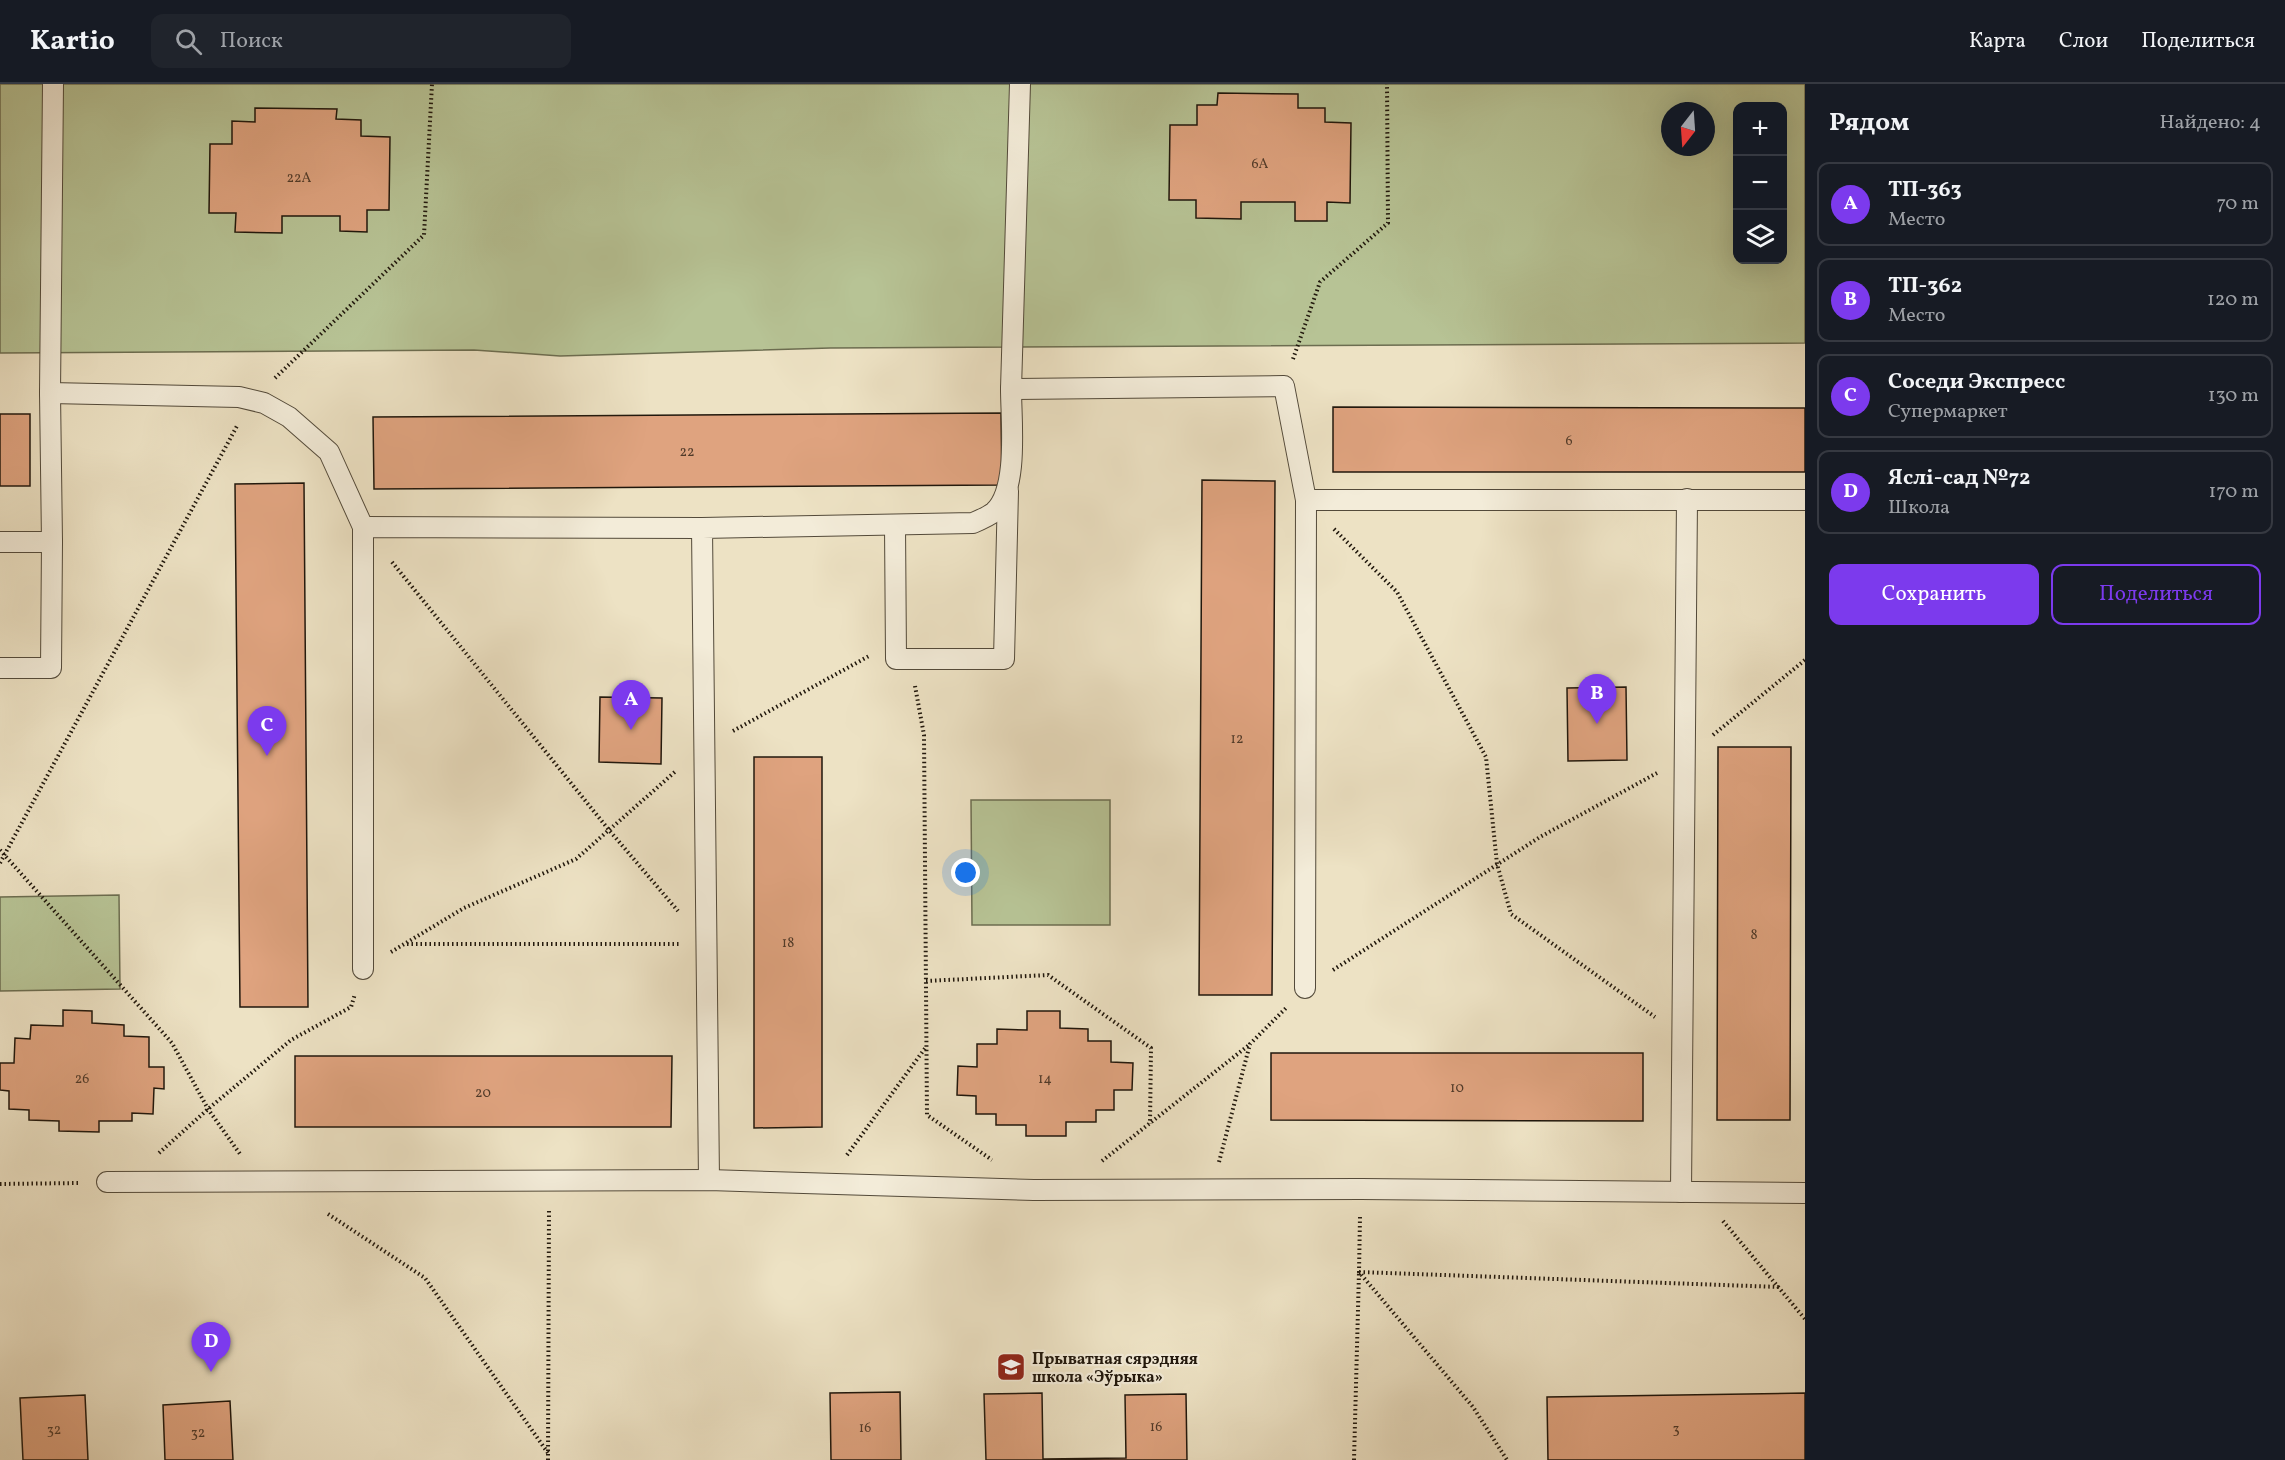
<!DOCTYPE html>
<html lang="ru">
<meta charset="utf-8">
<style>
:root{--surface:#171b24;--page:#20242c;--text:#f1f3f6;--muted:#9ea1a6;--line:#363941;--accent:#7c3aed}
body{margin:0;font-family:Vollkorn,serif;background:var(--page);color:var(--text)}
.controls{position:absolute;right:18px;top:18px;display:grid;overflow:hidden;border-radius:12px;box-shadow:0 6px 24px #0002}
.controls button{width:54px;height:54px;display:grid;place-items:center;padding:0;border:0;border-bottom:2px solid var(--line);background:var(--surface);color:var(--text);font:30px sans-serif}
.compass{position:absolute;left:1661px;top:18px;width:54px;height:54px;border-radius:50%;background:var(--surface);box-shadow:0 6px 24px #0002;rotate:197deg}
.you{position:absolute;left:966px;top:789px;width:21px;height:21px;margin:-15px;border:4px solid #fff;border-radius:50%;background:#1a73e8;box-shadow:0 0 0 9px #1a73e833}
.badge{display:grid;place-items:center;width:39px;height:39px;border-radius:50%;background:var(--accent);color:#fff;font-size:20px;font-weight:700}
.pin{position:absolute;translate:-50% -50px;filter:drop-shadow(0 2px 3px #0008)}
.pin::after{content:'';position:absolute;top:32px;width:21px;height:18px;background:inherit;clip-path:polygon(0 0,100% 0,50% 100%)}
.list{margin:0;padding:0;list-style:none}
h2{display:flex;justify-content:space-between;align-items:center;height:78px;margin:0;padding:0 24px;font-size:26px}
h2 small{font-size:20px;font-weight:400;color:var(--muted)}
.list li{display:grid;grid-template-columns:39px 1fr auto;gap:18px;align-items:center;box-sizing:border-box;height:84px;margin:0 12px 12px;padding:0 12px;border:2px solid var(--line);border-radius:12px}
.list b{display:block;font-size:22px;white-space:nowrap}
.list p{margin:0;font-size:20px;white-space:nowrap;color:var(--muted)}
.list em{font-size:20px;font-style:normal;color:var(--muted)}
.actions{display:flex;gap:12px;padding:18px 24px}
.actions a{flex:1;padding:14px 0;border:2px solid var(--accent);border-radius:12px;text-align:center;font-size:21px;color:var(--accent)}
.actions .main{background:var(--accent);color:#fff}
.icon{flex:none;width:33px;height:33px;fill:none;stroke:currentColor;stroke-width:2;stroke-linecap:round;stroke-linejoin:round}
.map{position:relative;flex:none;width:1805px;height:1376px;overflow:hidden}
header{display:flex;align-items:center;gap:36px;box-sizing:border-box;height:84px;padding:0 30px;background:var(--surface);border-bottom:2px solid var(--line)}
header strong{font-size:28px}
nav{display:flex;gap:33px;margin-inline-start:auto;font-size:21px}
.search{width:420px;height:54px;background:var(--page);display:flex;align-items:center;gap:15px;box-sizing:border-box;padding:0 21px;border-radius:12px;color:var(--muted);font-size:22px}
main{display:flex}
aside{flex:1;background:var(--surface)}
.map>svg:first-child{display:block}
.green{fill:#b7c395;stroke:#6c6d50;stroke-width:1.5;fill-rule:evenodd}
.building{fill:#dfa37f;stroke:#20170c;stroke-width:1.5}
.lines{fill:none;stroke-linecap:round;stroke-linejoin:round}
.lane-casing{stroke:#534a3a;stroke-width:22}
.path{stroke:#20170c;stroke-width:4;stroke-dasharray:1.5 3;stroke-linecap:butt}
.lane{stroke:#f3ecd9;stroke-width:20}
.labels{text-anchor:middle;stroke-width:4.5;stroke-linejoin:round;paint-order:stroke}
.number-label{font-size:14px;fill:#503a29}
.poi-label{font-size:16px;font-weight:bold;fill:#20170c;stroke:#f3ecd9;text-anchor:start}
</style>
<header>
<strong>Kartio</strong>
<div class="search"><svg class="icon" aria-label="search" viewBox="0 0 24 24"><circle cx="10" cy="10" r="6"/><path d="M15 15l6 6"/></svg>Поиск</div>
<nav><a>Карта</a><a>Слои</a><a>Поделиться</a></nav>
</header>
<main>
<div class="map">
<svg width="1805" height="1376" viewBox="0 0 1805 1376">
<rect width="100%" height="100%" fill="#ede2c4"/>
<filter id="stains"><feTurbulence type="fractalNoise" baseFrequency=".00333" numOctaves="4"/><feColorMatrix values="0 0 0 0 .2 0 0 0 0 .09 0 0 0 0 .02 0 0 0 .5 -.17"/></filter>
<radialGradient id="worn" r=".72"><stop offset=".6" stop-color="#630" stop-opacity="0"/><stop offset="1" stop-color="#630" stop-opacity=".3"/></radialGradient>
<g class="green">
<path d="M0,0H1805V259L830,264L560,272L474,266L0,269ZM1738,22H1782V176H1738ZM1670,27H1706V63H1670Z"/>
<path d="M971,716H1110V841H972Z"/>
<path d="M119,811L120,905L0,907V813Z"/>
</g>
<g class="building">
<path d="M1218,9L1298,10V24H1325V38L1351,39L1350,119L1327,118V137H1295V118H1241V135L1196,134V116H1169L1170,41H1197V21H1217Z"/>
<path d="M255,24L337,25L336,35L361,36V52L390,53L389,126H367V148L340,147V132H282V149L235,148L236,129H209L210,60H232V37L255,38Z"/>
<path d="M1333,323L1805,324V388H1333Z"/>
<path d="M1001,329L1002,401L374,405L373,333Z"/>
<rect x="0" y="330" width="30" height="72"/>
<path d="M1202,396L1275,397L1272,911H1199Z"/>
<path d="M304,399L308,923H240L235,400Z"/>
<path d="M1626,603L1627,676L1568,677L1567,604Z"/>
<path d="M600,613L662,614L661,680L599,678Z"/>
<path d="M1718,663H1791L1790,1036H1717Z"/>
<path d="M754,673H822V1043L754,1044Z"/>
<path d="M63,926L92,927V939L124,941V952L149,953V983H164V1005L154,1004L153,1030L132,1029V1037H99V1048L59,1047V1037L29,1036V1026L9,1025V1007L0,1006V979H14L15,954L30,955L31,941L63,942Z"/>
<path d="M1027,927H1060V944L1088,945V957H1111V978L1133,979L1132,1006H1114V1026H1096V1038H1066V1052H1026V1041H996V1030H976V1012L957,1011L958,982L977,983V960H997V945L1027,946Z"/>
<path d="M1271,969H1643V1037L1271,1036Z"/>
<path d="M295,972H672L671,1043H295Z"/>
<path d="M900,1308L901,1376H831L830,1309Z"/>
<path d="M1042,1309L1043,1375L1126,1374L1125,1311L1186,1310L1187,1376H986L984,1310Z"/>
<path d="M1805,1309V1376H1548L1547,1313Z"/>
<path d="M85,1311L88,1376H23L20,1314Z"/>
<path d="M230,1317L233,1376H165L163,1321Z"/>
</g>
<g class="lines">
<g class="lane-casing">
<g id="lane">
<path d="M53,0L50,309L239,313L264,319L289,333L329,368L363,443"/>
<path d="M1011,305L1284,302L1306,416"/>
<path d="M895,441L896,575H1004L1008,407"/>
<path d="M0,458H52L50,309"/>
<path d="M0,584H51L52,458"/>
<path d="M363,885V443L702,444"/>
<path d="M1305,904L1306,416H1805"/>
<path d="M709,1096L702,444L973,439C980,436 989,432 994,428C1019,406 1011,336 1011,305L1020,0"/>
<path d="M107,1098L709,1096L1034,1106L1361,1105L1805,1109"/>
<path d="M1681,1108L1687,415"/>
</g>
</g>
<g class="path">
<path d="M1293,275L1320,198L1388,139L1387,0"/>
<path d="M275,294L424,151L432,0"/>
<path d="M1334,445L1397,508L1486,673L1497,780L1511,830L1655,933"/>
<path d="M392,478L609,746L678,827"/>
<path d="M915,602L924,651L927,1031L992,1076"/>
<path d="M733,647L869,572"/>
<path d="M1713,651L1805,576"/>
<path d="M0,766L172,959L208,1025L240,1070"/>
<path d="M0,779L237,342"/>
<path d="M407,860H679"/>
<path d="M391,868L464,824L576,775L676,687"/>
<path d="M1333,886L1540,753L1657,689"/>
<path d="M926,897L1048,891L1151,964L1150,1040"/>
<path d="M159,1069L208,1025L291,956L351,923L355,910"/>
<path d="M847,1071L926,963"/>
<path d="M1102,1077L1249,961"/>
<path d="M1219,1078L1250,960L1286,924"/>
<path d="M0,1100L80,1099"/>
<path d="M328,1130L425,1194L548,1369"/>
<path d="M1360,1133L1359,1188L1473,1323L1507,1376"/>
<path d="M1723,1137L1805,1235"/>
<path d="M1359,1188L1779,1203"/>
<path d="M548,1376L549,1124"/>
<path d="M1354,1376L1359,1188"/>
</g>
<use href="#lane" class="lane"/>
</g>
<defs>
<g id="school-square" transform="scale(1.5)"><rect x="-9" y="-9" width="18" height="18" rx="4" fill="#8f2418" stroke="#f3ecd9"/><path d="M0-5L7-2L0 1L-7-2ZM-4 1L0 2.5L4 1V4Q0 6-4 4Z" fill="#fff"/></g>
</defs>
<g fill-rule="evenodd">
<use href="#school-square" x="1011" y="1283"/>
</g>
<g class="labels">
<g class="number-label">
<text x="1260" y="84">6А</text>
<text x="299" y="98">22А</text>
<text x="1569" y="361">6</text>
<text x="687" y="372">22</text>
<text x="1237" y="659">12</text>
<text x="1754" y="855">8</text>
<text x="788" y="863">18</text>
<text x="82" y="999">26</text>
<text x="1045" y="999">14</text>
<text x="1457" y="1008">10</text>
<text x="483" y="1013">20</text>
<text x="1156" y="1347">16</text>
<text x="865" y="1348">16</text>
<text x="1676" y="1349">3</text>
<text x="54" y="1350">32</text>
<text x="198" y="1353">32</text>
</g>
<g class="poi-label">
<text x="1032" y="1280">Прыватная сярэдняя<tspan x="1032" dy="18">школа «Эўрыка»</tspan></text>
</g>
</g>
<rect width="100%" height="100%" filter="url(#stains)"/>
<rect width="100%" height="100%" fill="url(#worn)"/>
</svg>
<div class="controls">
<button>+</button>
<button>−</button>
<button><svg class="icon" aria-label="layers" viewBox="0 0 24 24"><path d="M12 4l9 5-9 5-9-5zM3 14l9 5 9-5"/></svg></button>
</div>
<svg class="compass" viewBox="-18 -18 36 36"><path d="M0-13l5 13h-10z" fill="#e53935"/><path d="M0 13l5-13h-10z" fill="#9ea1a6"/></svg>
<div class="you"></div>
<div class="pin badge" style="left:631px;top:646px">A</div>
<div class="pin badge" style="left:1597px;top:640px">B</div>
<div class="pin badge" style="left:267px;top:672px">C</div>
<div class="pin badge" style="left:211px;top:1288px">D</div>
</div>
<aside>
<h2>Рядом<small>Найдено: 4</small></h2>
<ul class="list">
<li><span class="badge">A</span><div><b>ТП-363</b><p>Место</p></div><em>70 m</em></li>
<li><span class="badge">B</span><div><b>ТП-362</b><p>Место</p></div><em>120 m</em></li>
<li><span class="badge">C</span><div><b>Соседи Экспресс</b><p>Супермаркет</p></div><em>130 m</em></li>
<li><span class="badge">D</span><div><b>Яслі-сад №72</b><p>Школа</p></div><em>170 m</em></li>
</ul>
<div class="actions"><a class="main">Сохранить</a><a>Поделиться</a></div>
</aside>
</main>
